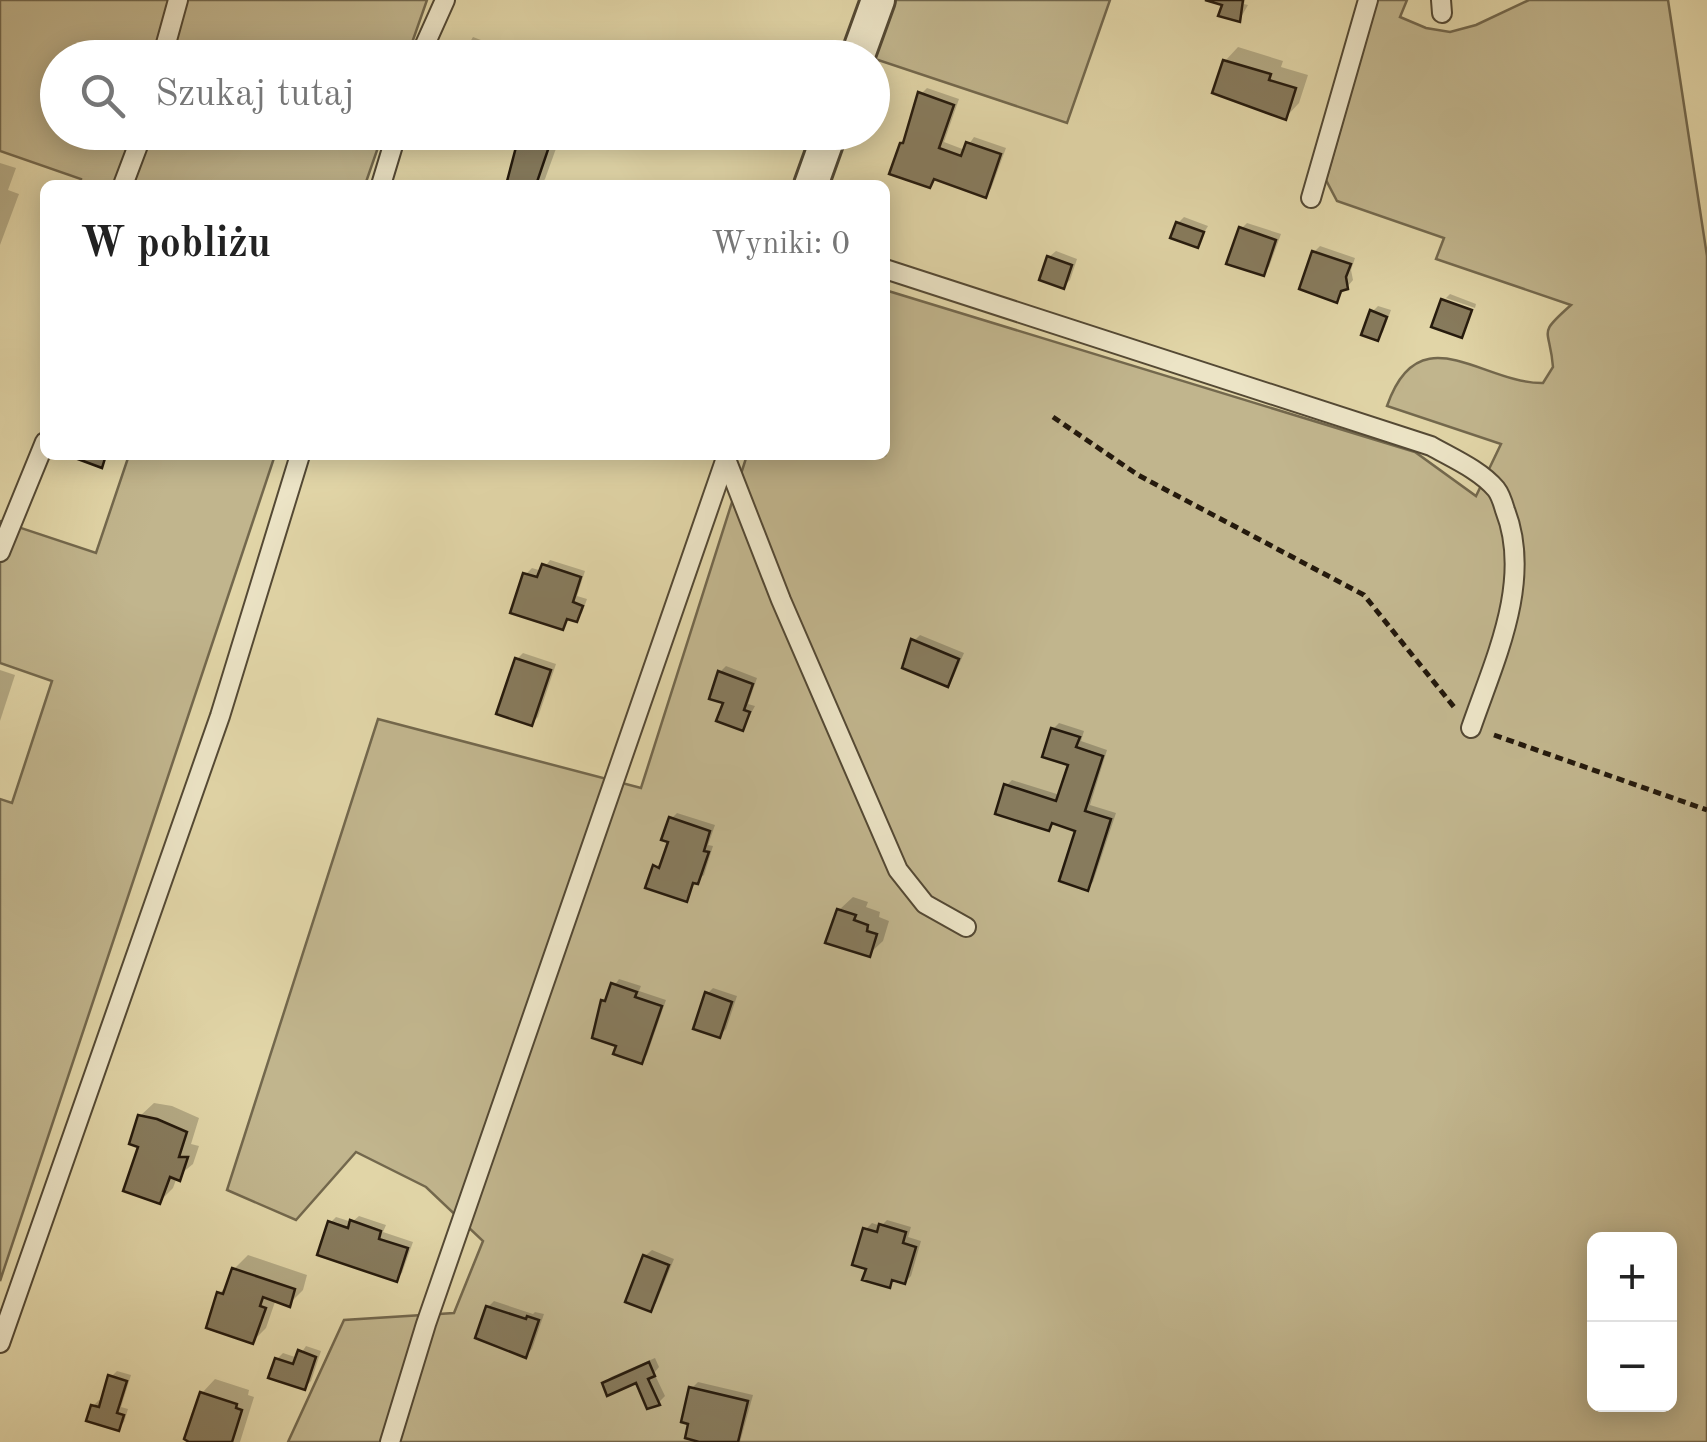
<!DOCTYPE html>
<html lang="pl">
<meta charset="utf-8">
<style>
:root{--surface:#fff;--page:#f2f2f2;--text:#222;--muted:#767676;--line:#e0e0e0}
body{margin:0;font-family:"Old Standard TT",serif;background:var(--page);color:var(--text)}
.controls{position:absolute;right:30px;bottom:30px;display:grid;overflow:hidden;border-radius:15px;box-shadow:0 5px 25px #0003}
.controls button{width:90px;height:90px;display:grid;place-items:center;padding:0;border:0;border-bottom:2px solid var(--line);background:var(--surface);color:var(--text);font:50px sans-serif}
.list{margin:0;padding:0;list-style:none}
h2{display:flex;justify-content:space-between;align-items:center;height:130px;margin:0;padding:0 40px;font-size:42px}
h2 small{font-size:32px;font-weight:400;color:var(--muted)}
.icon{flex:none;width:55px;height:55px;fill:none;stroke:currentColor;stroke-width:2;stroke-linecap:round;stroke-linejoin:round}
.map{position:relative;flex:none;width:1707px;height:1442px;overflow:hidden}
.search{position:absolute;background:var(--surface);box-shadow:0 5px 25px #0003;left:40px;top:40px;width:850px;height:110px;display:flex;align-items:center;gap:25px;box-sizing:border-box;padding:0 35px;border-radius:55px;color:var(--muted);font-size:38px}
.panel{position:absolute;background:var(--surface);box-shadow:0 5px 25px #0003;left:40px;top:180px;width:850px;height:280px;border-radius:15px}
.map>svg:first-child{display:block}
.green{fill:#c1b58d;stroke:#73684d;stroke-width:2.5;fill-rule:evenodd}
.shadow{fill:#0003}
.building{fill:#877b5d;stroke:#251a0d;stroke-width:2.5}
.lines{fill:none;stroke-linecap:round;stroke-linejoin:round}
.lane-casing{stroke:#544934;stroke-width:22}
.street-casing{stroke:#544934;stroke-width:38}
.path{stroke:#251a0d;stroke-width:5;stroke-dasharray:8 5;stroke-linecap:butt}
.lane{stroke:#ece4c6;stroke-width:18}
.street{stroke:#ece4c6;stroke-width:32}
</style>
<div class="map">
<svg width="1707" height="1442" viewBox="0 0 1707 1442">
<rect width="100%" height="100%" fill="#e1d5a7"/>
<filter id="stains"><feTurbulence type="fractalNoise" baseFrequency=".002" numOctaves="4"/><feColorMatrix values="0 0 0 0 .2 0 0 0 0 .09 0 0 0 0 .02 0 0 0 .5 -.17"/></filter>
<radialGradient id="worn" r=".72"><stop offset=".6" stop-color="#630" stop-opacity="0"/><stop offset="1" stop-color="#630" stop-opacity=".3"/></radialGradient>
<g class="green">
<path d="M0,0H427L407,57L58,58V132L383,133L365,185H80L81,179L0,151Z"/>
<path d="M889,0H1110L1067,123L869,57Z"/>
<path d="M1377,0H1407L1400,17L1426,28L1450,32L1476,25L1529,0H1668L1707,256V1442H288L344,1320L454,1313L483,1241L426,1187L356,1152L296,1220L227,1190L378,719L641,788L747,455H885V290L1415,452L1476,496L1501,444L1387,406C1419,313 1483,384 1543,383L1553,367C1550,327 1536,336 1571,305L1436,259L1444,238L1337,201L1326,180ZM1594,1240H1670V1404H1594Z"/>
<path d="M129,455H275L0,1281V799L12,803L52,681L0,663V521L96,553Z"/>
</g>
<g class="shadow">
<path d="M1213,0H1245L1244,4L1248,5L1240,19L1225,4Z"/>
<path d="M473,37L494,45L490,58L461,57Z"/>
<path d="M1238,47L1283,61L1281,67L1308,75L1299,103L1286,117L1225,61Z"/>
<path d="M927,88L959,99L944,142L965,150L974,137L1006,148L991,189L985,195L936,179L930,186L921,94Z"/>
<path d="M523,132H562L545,179L540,185H508Z"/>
<path d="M0,163L16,168L8,190L19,194L0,245Z"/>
<path d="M1184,217L1208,226L1197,245L1178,223Z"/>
<path d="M1247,223L1281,234L1269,267L1263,273L1241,229Z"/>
<path d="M1320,246L1355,258L1351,270L1353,280L1336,300L1314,252Z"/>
<path d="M1056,251L1077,259L1070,280L1064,286L1049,257Z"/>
<path d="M1450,294L1476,304L1475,308L1446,298Z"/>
<path d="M1378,306L1391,310L1383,332L1377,338L1372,312Z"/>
<path d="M550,560L585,571L577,596L587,599L582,613L576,619L570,617L563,628L526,574L532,568L542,571Z"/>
<path d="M920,635L964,653L953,678L947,684L914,641Z"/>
<path d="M523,653L556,664L538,717L532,723L517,659Z"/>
<path d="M726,666L757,678L748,704L755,706L743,728L726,702L720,672Z"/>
<path d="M0,670L15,675L0,721Z"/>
<path d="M1059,723L1084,731L1081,741L1107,750L1090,805L1116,813L1093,882L1087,888L1078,829L1056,822L1049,828L1006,786L1012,780L1060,795L1071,763L1053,729Z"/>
<path d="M677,813L715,825L708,845L713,846L704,875L696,881L686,899L655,867L664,862L671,841V819Z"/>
<path d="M853,897L868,902L866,907L880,912L879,917L889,921L883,941L869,954L839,910Z"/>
<path d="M619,979L641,986L639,991L666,1000L647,1055L641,1061L619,1045L604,1001Z"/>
<path d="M713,988L737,996L726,1029L720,1035L707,994Z"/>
<path d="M154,1103L172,1106L199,1118L191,1144L199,1146L193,1164L177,1177L173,1188L160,1201L140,1116Z"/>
<path d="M359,1216L386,1225L383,1232L413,1242L402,1273L396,1279L330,1223L336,1217L352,1222Z"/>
<path d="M887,1220L911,1227L908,1237L921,1241L911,1276L905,1282L895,1279L889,1285L869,1267L866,1229L872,1223L881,1226Z"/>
<path d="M652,1250L674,1259L656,1303L650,1309L645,1256Z"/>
<path d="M248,1255L307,1275L303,1290L289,1304L276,1299L266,1328L252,1342L220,1293L229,1283L234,1269Z"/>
<path d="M494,1301L533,1314L535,1312L544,1314L532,1349L526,1355L488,1307Z"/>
<path d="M306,1346L321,1351L311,1381L305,1387L277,1359L283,1353L298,1358Z"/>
<path d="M655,1358L659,1367L654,1373L665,1396L659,1402L637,1380L605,1383L611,1377Z"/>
<path d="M117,1371L131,1375L121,1407L128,1409L124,1422L118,1428L93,1406L99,1400L103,1401L111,1377Z"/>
<path d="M215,1379L249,1390L248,1395L254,1397L240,1442H191L202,1393Z"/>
<path d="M698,1382L753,1395L740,1442H714L691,1422L692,1388Z"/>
</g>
<g class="building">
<path d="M1205,0H1243L1240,22L1218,16L1222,5Z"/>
<path d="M464,42L490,52L488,58H458Z"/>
<path d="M1223,60L1271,74L1269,80L1296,88L1286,120L1212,93Z"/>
<path d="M918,92L954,105L939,148L961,156L966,142L1001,154L986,198L934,179L930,188L889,174L900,143H903Z"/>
<path d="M520,132H554L536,185H506Z"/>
<path d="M1176,222L1204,232L1198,248L1170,238Z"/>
<path d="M1239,227L1276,240L1264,276L1226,264Z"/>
<path d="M1312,251L1351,264L1346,277L1348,289L1341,291L1337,303L1299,289Z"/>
<path d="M1047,256L1072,265L1064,289L1039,280Z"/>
<path d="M1441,299L1472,310L1462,338L1431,327Z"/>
<path d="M1370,310L1387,317L1378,341L1361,335Z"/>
<path d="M67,455H106L102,468Z"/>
<path d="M542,564L581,577L573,602L583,606L577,622L567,619L563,630L510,613L523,573L537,577Z"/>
<path d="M911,639L959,659L948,687L902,668Z"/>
<path d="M515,658L551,670L532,726L496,714Z"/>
<path d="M718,671L753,684L744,710L750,712L743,731L716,721L723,703L709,699Z"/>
<path d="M1051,728L1080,737L1076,747L1103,756L1085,811L1111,819L1088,891L1059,881L1075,831L1052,823L1049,831L995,814L1004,784L1056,801L1068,765L1042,757Z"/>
<path d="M669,817L710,831L704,851L709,852L698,884L693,883L687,902L645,888L653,865L659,868L668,842L661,840Z"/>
<path d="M837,909L856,915L854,920L868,925L867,931L877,934L870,957L825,943Z"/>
<path d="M611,983L637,992L635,997L662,1006L642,1064L613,1054L616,1046L592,1038L601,1000L605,1001Z"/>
<path d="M705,992L732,1002L720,1038L693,1029Z"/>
<path d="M138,1115L157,1119L187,1132L179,1157H188L180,1181L170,1177L160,1204L123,1191L138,1147L129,1144Z"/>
<path d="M350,1220L381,1231L379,1239L408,1248L397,1282L317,1255L328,1221L348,1228Z"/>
<path d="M879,1224L906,1232L903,1243L916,1247L905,1284L892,1280L890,1288L862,1280L866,1269L852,1265L863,1228L877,1232Z"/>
<path d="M643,1255L669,1265L651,1312L625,1302Z"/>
<path d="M232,1268L295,1289L290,1307L263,1297L260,1306L266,1308L253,1344L206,1328L217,1292L223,1294Z"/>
<path d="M486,1306L526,1319L527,1316L539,1320L526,1358L475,1338Z"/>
<path d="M298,1350L316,1357L305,1390L268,1378L275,1358L293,1364Z"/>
<path d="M649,1362L655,1376L648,1379L660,1405L647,1409L636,1383L607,1396L602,1383Z"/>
<path d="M108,1375L127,1381L117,1413L124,1415L119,1431L86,1421L91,1405L99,1407Z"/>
<path d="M689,1387L748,1401L738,1442H699L685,1438L688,1424L681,1422Z"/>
<path d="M200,1392L237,1404L236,1408L242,1410L232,1442H189L184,1439Z"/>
</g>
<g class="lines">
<g class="lane-casing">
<g id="lane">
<path d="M1441,0L1442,13"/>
<path d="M162,58L178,0"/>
<path d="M419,58L445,0"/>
<path d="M123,185L143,132"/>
<path d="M381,185L397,132"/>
<path d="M1311,198L1368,0"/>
<path d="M885,269L1431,446C1452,458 1480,470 1496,489C1500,494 1503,503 1505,510C1533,581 1494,661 1471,728"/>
<path d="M726,459L781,600L898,870L925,904L966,927"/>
<path d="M0,552L45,442"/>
<path d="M0,1343L220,716L300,455"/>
<path d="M390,1442L426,1324L727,455"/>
</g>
</g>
<g class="street-casing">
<g id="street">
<path d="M857,58L878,0"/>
<path d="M811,185L830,132"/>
</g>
</g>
<g class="path">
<path d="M1053,417L1138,475L1364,595L1454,707"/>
<path d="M1494,735L1707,810"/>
</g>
<use href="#lane" class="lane"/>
<use href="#street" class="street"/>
</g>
<rect width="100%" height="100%" filter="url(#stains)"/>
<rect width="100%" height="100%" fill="url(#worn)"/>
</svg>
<div class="controls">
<button>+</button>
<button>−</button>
</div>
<div class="search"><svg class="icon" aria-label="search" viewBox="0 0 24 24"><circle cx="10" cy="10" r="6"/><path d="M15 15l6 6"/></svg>Szukaj tutaj</div>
<section class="panel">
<h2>W pobliżu<small>Wyniki: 0</small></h2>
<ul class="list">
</ul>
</section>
</div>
